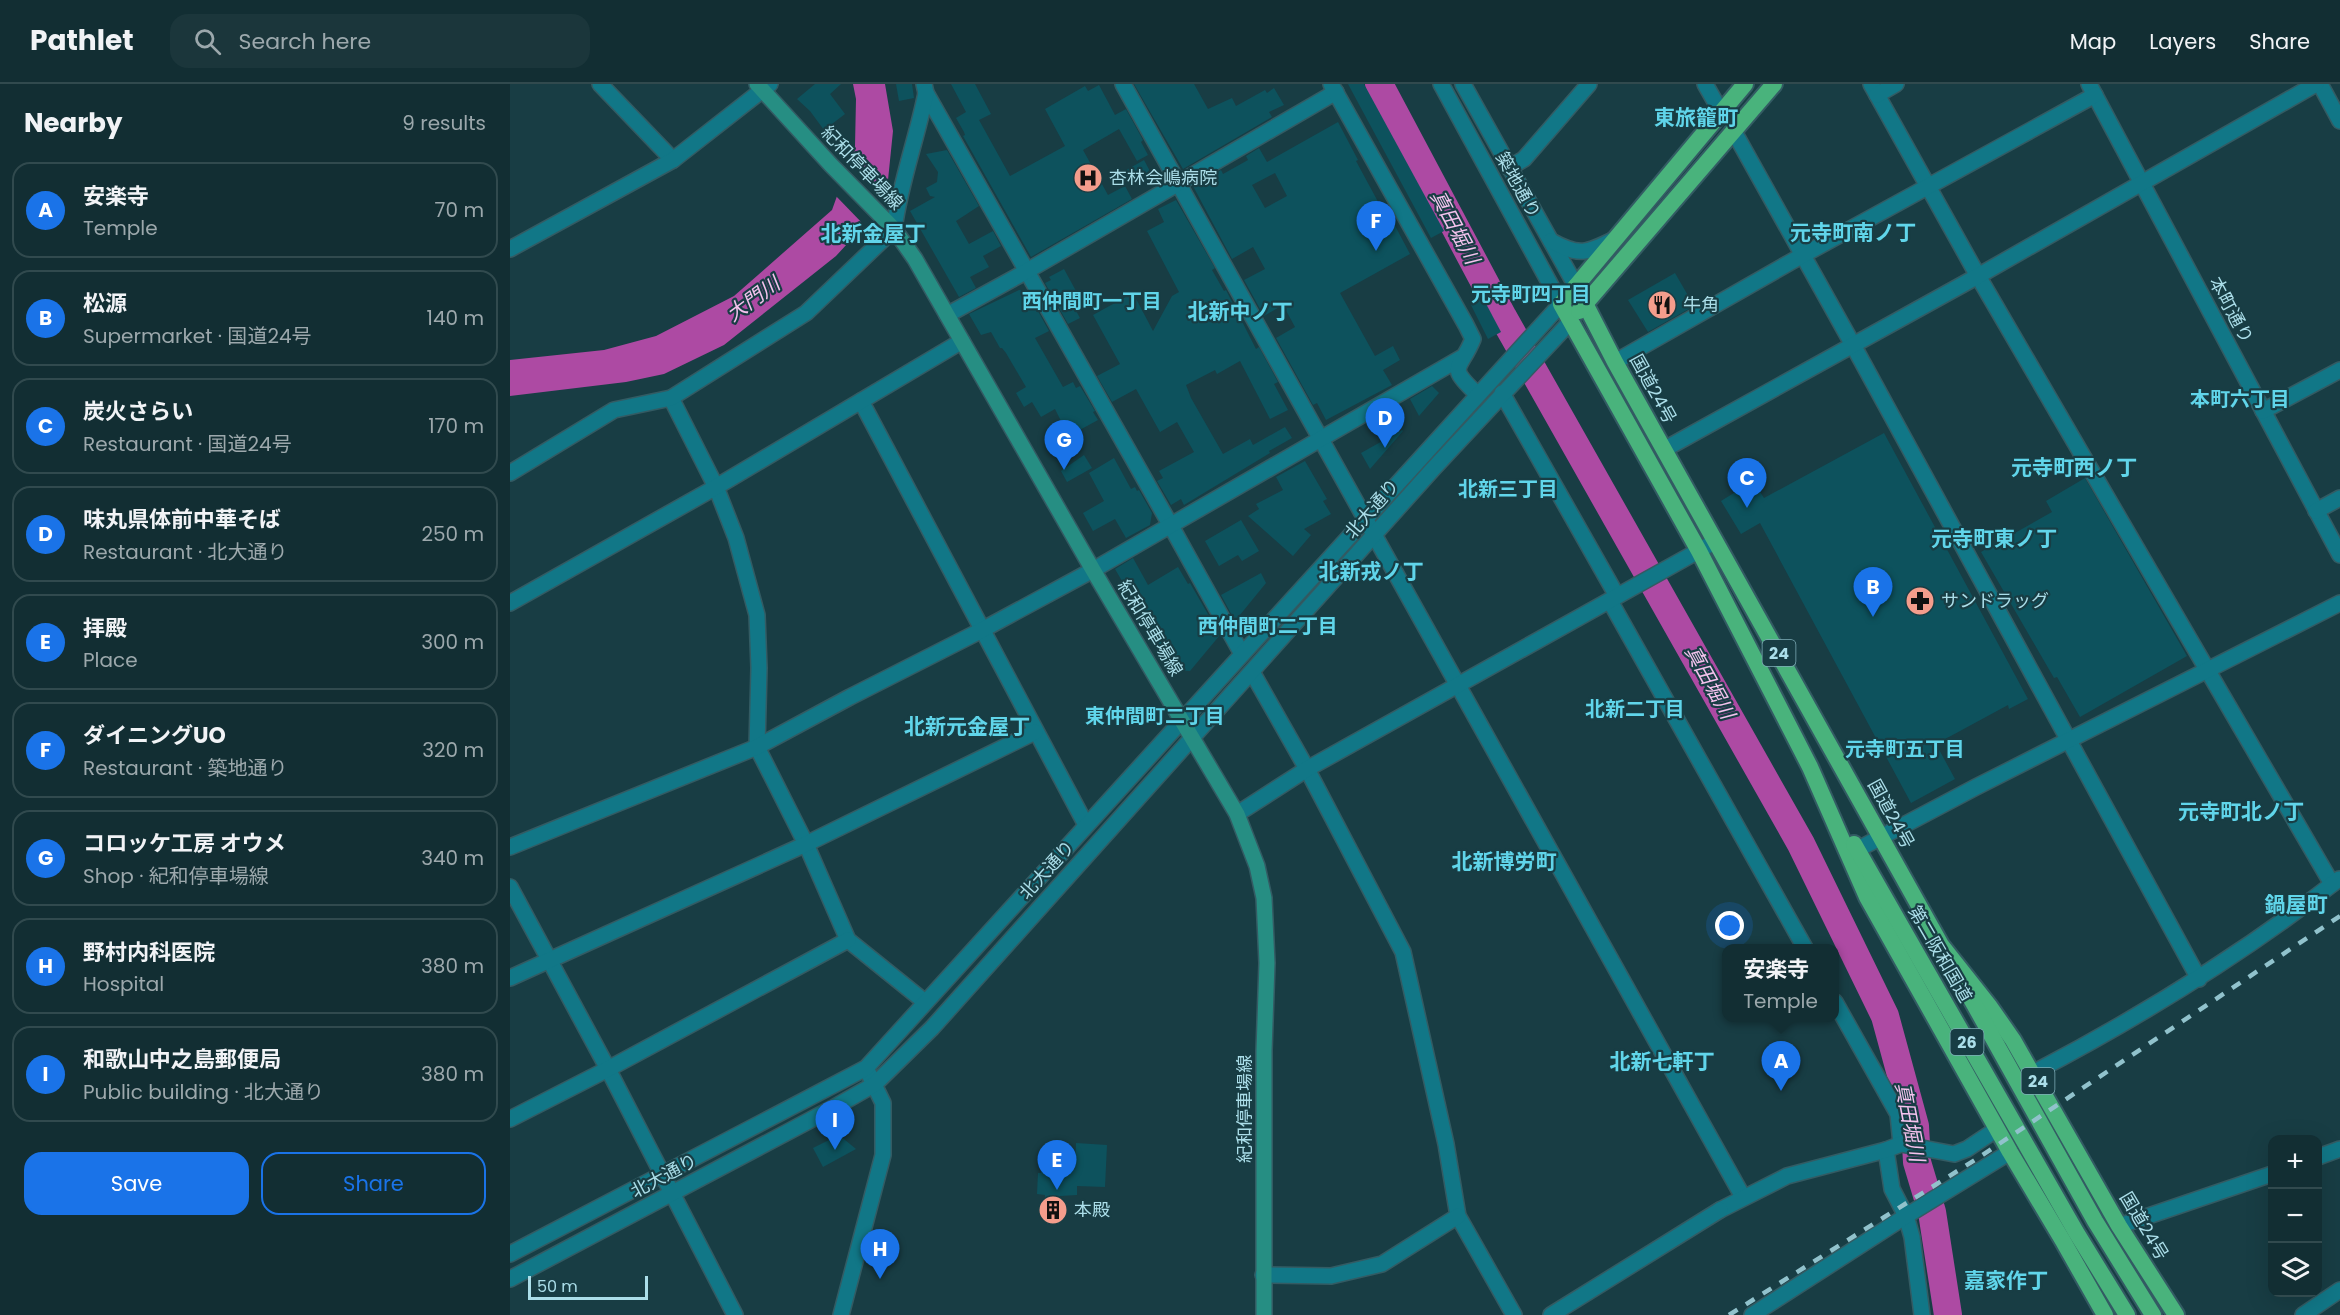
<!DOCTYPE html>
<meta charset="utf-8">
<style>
:root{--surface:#122e33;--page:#1b363b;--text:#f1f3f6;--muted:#9ca8ac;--line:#314a4e;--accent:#1a73e8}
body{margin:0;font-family:Poppins,"Noto Sans JP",sans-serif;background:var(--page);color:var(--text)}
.controls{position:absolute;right:18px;bottom:18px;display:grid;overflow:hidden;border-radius:12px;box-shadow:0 6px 24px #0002}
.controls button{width:54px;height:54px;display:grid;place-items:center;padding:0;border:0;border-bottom:2px solid var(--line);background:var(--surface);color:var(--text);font:30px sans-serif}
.scale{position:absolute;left:18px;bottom:15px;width:120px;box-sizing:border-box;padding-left:6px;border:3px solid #abdee9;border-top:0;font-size:16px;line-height:21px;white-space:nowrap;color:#abdee9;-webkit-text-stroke:4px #183d44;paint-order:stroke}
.you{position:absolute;left:1220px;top:842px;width:21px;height:21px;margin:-15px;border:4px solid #fff;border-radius:50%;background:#1a73e8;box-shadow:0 0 0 9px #1a73e833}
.badge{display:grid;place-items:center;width:39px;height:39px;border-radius:50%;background:var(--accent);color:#fff;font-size:20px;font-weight:700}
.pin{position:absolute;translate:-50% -50px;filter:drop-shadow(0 2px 3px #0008)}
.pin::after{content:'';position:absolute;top:32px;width:21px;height:18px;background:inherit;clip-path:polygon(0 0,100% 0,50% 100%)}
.popup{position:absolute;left:1212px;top:860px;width:117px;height:78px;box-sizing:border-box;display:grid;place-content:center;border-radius:12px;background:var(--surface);filter:drop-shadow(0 2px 4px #0005);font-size:20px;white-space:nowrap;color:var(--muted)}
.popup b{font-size:22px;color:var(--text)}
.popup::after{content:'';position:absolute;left:50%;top:100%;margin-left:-12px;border:12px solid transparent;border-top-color:var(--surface)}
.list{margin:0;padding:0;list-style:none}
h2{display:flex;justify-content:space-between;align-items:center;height:78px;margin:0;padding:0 24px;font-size:26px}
h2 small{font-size:20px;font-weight:400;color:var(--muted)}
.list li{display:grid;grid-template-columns:39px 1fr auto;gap:18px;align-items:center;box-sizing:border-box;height:96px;margin:0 12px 12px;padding:0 12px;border:2px solid var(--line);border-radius:18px}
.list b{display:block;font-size:22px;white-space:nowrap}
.list p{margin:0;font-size:20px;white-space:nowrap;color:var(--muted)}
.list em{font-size:20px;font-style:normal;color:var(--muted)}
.actions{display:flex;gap:12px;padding:18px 24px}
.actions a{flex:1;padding:14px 0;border:2px solid var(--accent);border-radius:18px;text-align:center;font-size:21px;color:var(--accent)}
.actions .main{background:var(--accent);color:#fff}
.icon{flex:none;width:33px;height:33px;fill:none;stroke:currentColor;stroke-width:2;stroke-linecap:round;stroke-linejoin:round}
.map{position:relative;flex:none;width:1830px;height:1231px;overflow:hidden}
header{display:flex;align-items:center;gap:36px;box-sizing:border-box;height:84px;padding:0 30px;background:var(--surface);border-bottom:2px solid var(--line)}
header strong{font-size:28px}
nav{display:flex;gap:33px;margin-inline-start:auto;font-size:21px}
.search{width:420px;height:54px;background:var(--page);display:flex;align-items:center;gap:15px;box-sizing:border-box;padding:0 21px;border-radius:18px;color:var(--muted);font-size:22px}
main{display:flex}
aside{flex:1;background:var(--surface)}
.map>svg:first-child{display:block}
.water{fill:#ad4aa3}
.pier{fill:#183d44}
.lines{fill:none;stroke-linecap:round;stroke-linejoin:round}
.river{stroke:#ad4aa3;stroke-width:28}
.building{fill:#0d525d;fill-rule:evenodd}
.minor-casing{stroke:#335b63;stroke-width:18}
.tertiary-casing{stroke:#335b63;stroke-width:18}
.secondary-casing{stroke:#335b63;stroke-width:18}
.trunk-casing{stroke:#335b63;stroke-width:20}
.minor{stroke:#117787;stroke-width:15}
.tertiary{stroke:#117787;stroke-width:15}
.secondary{stroke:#268e83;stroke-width:15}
.trunk{stroke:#49b37c;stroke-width:16}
.rail{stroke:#91c2cc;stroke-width:4.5;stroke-dasharray:10 10;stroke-linecap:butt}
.labels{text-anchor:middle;stroke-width:4.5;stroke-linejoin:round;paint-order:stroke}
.shield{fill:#183d44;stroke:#7faeb8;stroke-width:1.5}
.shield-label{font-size:16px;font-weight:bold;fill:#abdee9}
.street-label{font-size:18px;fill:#abdee9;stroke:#183d44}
.poi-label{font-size:18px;fill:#abdee9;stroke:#183d44;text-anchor:start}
.water-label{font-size:20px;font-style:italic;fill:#f5c3ee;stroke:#183d44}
.neighbourhood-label{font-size:20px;font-weight:bold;fill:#60d5ea;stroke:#183d44}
.quarter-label{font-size:21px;font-weight:bold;fill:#60d5ea;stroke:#183d44}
</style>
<header>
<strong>Pathlet</strong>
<div class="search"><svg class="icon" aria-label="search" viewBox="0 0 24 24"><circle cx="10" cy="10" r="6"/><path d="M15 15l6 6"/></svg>Search here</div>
<nav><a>Map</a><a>Layers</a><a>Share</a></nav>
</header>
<main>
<aside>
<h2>Nearby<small>9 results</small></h2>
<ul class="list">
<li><span class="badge">A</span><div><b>安楽寺</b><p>Temple</p></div><em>70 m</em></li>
<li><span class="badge">B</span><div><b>松源</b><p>Supermarket · 国道24号</p></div><em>140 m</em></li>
<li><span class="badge">C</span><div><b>炭火さらい</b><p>Restaurant · 国道24号</p></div><em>170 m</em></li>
<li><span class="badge">D</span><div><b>味丸県体前中華そば</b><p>Restaurant · 北大通り</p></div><em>250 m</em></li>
<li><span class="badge">E</span><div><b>拝殿</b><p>Place</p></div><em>300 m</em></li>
<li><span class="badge">F</span><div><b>ダイニングUO</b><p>Restaurant · 築地通り</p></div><em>320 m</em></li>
<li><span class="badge">G</span><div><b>コロッケ工房 オウメ</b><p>Shop · 紀和停車場線</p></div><em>340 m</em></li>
<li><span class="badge">H</span><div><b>野村内科医院</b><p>Hospital</p></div><em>380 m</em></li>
<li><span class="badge">I</span><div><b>和歌山中之島郵便局</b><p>Public building · 北大通り</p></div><em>380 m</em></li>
</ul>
<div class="actions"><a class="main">Save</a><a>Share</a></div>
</aside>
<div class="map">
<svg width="1830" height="1231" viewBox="0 0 1830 1231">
<rect width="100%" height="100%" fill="#183d44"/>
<path class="water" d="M343,0H375L383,47L378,96L349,147L326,172L214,261L154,290L116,298L0,312V276L94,266L146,252L224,212L322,126L345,62L346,15Z"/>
<path class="pier" d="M338,71L374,109L355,142L324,110Z"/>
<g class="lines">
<path class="river" d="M869,0L993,233L1291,760L1375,932L1405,1042L1407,1078L1422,1128L1438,1231"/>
</g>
<g class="building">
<path d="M305,0H331L320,10L335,30L314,46L300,27L287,15Z"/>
<path d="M386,0H402L404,14L389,17Z"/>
<path d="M441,0H465L481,30L469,36L500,92L555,62L535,25L575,2L578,7L589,1L605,31L616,25L633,56L631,58L638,71L627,77L609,45L573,66L598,111L615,102L622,115L521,173L453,52L455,51L454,48L446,34L456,28Z"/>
<path d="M624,0H684L698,25L722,14L726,22L755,6L757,9L764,4L774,21L759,28L762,33L673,85Z"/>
<path d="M838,0H854L934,147L921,154Z"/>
<path d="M828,38L848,76L846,77L879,138L882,136L900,170L830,209L865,272L883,262L890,276L873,286L882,301L816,336L807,319L803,321L766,254L785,243L773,221L754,232L734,196L755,185L743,163L722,175L683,102L711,86L713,90L738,76L736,72L749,64L757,78ZM765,89L777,112L755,124L742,101Z"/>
<path d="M437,66L469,122L446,137L459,160L483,147L491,162L473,172L479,183L460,193L466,204L449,213L400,127L425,113L420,112L416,104L427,98L428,88L416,70Z"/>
<path d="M634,76L642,91L621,102L613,88Z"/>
<path d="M666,116L705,184L702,186L714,207L716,206L746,265L749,263L768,298L764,300L778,326L760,335L730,277L707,290L705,286L676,301L681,314L713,370L740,355L743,361L775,343L782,354L759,367L760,369L674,421L671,415L661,421L647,397L653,394L649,387L684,368L667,338L650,348L626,305L602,318L587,292L610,280L583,231L623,209L643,247L662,212L669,208L637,147L654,138L648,125Z"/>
<path d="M554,185L566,207L558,212L570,234L558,240L535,199L541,196L539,193Z"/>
<path d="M1165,189L1184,222L1138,248L1118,216Z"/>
<path d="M509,206L517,207L539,247L525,254L553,303L563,298L566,304L570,302L585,327L583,328L588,336L566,348L561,337L553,341L545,325L531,333L522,318L514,323L506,309L516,303L496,269L492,264H490L481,248L471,251L459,230Z"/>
<path d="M973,214L991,248L978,255L961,221Z"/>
<path d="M922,302L929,309L909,332L900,315Z"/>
<path d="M892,346L893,347L860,385L851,369Z"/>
<path d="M1374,349L1518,615L1499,625L1498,621L1426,660L1445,695L1401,719L1250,439L1231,450L1211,417L1243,397L1254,414Z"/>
<path d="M574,371L582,384L557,398L551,387Z"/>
<path d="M604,374L621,405L625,403L627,407L629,406L642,429L640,441L616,454L605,435L583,447L573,429L594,417L579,389Z"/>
<path d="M795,377L817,415L813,417L821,430L794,445L801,451L783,472L738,432L749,425L746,420L773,406L766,393Z"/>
<path d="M1575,394L1677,572L1570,633L1547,593L1544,594L1471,468L1542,428L1536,417Z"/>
<path d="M731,436L749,467L732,477L728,471L709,482L695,457Z"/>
<path d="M623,474L638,501L668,483L678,500L680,499L710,551L680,587L664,586L605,485Z"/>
<path d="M751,489L756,499L725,537L711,511Z"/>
<path d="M329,1051L346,1065L313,1083L303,1064Z"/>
<path d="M566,1059L597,1061L595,1103L567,1102V1111L550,1112L549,1121L535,1120V1111L527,1110L528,1089H531V1084L565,1085Z"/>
</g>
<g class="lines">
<g class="minor-casing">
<g id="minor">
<path d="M90,0L163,76"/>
<path d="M414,0L416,9L661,442L732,570"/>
<path d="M613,0L1233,1113"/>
<path d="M1195,0L1211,28"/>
<path d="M1361,0L1468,192L1822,800"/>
<path d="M1579,0L1830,471"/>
<path d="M1810,0L1830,37"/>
<path d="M1367,11L1386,0"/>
<path d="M1223,46L1343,261L1689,895"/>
<path d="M999,84L1014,75L1079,0"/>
<path d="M0,165L163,76L260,0"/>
<path d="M437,231L517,187L826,8"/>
<path d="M1105,278L1293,171L1585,11"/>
<path d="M992,309L1107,512"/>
<path d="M161,314L206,403L226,454L247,531L249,584L247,663L296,760L338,856L415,918"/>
<path d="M351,317L576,741"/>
<path d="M1753,327L1830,286"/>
<path d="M1155,365L1468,192L1806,0"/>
<path d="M0,389L104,326L161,314L296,229L384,145C390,99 407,54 416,9"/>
<path d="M1806,427L1830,414"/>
<path d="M1100,517L1295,864"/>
<path d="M0,519L206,403L452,257"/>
<path d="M742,588L797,685L893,868L936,1060L948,1132L1004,1231"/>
<path d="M727,730L797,685L1199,461"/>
<path d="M0,763L247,663L340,613L472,546L583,486L951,274"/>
<path d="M1339,770L1466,703L1830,519"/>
<path d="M0,803L98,985L225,1231"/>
<path d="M0,894L296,760L525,648"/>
<path d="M1325,918L1388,1030L1391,1060"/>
<path d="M1523,989C1630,933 1734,869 1829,795"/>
<path d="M0,1035L98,985L338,856"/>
<path d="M1376,1066L1382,1105L1396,1132L1402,1153L1412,1231"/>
<path d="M1808,1073L1830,1065"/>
<path d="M1210,1126L1277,1092L1376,1066L1391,1060L1444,1070L1457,1065L1487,1045"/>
<path d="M1609,1142L1762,1090"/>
<path d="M753,1191L821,1192L872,1180L948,1132"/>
<path d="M331,1231L373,1071V1019L356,984"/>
<path d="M1242,1231L1396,1132L1500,1068"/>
<path d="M1793,1231L1830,1206"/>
</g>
</g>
<g class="tertiary-casing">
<g id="tertiary">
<path d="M821,0L956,241L963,255C950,287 936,281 967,310"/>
<path d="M953,0L1066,202"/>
<path d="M1041,157C1070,173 1077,169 1105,155"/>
<path d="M0,1170L356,984L1051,220L931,0"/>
<path d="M0,1195L323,1024L365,1000L422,944L923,385L1061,237"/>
<path d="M1041,1231L1210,1126"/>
</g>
</g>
<g class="secondary-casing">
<path id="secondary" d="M247,0L321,81L384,145L405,175L583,486L727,730L747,782L754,814L757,879L754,967V1231"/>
</g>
<g class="trunk-casing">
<g id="trunk">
<path d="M1235,0L1051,220L1189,467L1300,683L1357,813L1500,1068L1553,1157L1595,1231"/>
<path d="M1066,202L1105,278L1431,861L1480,923L1503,956L1609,1142L1666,1231"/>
<path d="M1069,227L1264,0"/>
<path d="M1344,760L1566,1148L1617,1231"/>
<path d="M1455,904L1585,1137L1643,1231"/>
</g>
</g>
<use href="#minor" class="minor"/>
<use href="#tertiary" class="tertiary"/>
<use href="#secondary" class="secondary"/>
<use href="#trunk" class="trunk"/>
<path class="rail" d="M1219,1231L1468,1074L1830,832"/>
</g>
<defs>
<g id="hospital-disc" transform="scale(1.5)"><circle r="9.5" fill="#f49d8c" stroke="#183d44"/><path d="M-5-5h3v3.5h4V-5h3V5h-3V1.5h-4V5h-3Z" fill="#111"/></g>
<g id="restaurant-disc" transform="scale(1.5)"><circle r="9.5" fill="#f49d8c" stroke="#183d44"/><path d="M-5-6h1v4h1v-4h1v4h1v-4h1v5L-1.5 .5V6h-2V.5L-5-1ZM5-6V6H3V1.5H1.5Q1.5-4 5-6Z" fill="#111"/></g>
<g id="pharmacy-disc" transform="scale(1.5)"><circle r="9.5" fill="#f49d8c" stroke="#183d44"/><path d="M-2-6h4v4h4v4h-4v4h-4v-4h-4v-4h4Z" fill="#111"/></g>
<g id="building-disc" transform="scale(1.5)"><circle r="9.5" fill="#f49d8c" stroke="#183d44"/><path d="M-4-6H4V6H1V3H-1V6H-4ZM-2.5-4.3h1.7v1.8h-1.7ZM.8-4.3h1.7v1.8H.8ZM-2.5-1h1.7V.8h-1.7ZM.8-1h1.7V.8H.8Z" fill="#111"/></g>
</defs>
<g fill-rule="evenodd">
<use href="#hospital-disc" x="578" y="94"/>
<use href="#restaurant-disc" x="1152" y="221"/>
<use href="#pharmacy-disc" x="1410" y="517"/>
<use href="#building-disc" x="543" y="1126"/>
</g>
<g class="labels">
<g class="shield">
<rect x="1252.5" y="556" width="33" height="26" rx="4.5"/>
<rect x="1440.5" y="945" width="33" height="26" rx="4.5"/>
<rect x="1511.5" y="984" width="33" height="26" rx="4.5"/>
</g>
<g class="shield-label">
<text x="1269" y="575">24</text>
<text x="1457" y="964">26</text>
<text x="1528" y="1003">24</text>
</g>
<g class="street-label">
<text transform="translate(352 84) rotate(46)" y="6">紀和停車場線</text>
<text transform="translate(1008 101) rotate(61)" y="6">築地通り</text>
<text transform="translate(1721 226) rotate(62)" y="6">本町通り</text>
<text transform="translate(1143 305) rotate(61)" y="6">国道24号</text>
<text transform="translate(862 425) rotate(-49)" y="6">北大通り</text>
<text transform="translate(640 544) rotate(59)" y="6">紀和停車場線</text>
<text transform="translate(1381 730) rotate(61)" y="6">国道24号</text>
<text transform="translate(537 786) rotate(-48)" y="6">北大通り</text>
<text transform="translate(1430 870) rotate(60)" y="6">第二阪和国道</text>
<text transform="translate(735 1025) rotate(-90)" y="6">紀和停車場線</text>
<text transform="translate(154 1092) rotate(-28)" y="6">北大通り</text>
<text transform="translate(1634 1142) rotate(59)" y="6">国道24号</text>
</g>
<g class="poi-label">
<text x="599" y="100">杏林会嶋病院</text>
<text x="1173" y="227">牛角</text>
<text x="1431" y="523">サンドラッグ</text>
<text x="564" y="1132">本殿</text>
</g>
<g class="water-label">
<text transform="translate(945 143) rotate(62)" y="7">真田堀川</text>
<text transform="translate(243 215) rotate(-36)" y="7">大門川</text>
<text transform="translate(1200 598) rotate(61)" y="7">真田堀川</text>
<text transform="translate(1400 1038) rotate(79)" y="7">真田堀川</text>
</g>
<g class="neighbourhood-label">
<text x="1021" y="217">元寺町四丁目</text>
<text x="582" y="224">西仲間町一丁目</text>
<text x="1730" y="322">本町六丁目</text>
<text x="998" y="412">北新三丁目</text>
<text x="758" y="549">西仲間町二丁目</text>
<text x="1125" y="632">北新二丁目</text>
<text x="645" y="639">東仲間町二丁目</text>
<text x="1395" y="672">元寺町五丁目</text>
</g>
<g class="quarter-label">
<text x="1186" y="41">東旅籠町</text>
<text x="1343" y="156">元寺町南ノ丁</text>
<text x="363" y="157">北新金屋丁</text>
<text x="730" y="235">北新中ノ丁</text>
<text x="1564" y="391">元寺町西ノ丁</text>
<text x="1484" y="462">元寺町東ノ丁</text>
<text x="861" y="495">北新戎ノ丁</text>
<text x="457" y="650">北新元金屋丁</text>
<text x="1731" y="735">元寺町北ノ丁</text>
<text x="994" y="785">北新博労町</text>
<text x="1786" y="828">鍋屋町</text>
<text x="1152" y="985">北新七軒丁</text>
<text x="1496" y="1204">嘉家作丁</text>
</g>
</g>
</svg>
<div class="controls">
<button>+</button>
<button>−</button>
<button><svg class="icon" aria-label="layers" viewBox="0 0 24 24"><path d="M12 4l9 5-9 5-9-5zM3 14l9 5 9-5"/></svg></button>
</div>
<div class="scale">50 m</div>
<div class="you"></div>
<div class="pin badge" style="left:1271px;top:1007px">A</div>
<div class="popup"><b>安楽寺</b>Temple</div>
<div class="pin badge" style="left:1363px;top:533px">B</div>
<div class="pin badge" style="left:1237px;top:424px">C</div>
<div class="pin badge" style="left:875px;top:364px">D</div>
<div class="pin badge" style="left:547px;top:1106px">E</div>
<div class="pin badge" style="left:866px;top:167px">F</div>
<div class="pin badge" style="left:554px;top:386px">G</div>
<div class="pin badge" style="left:370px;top:1195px">H</div>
<div class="pin badge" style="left:325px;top:1066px">I</div>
</div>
</main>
